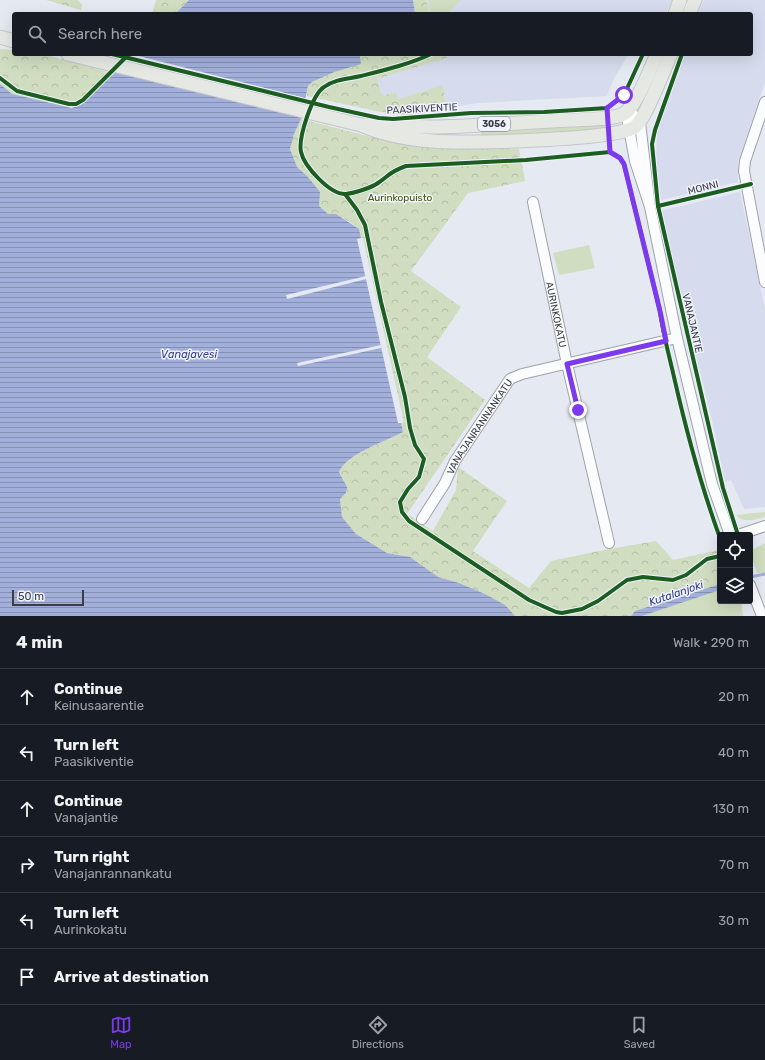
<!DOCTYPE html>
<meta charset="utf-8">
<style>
:root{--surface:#171b24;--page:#242831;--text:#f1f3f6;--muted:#9ea1a6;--line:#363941;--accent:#7c3aed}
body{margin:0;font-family:Rubik,sans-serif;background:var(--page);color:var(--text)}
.controls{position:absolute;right:12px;bottom:12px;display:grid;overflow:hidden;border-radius:4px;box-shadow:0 4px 16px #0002}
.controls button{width:36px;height:36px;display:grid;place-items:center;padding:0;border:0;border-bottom:1px solid var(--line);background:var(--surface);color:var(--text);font:20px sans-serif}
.scale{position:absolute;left:12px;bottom:10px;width:72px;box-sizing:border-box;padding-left:4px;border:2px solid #3a3d44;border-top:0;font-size:11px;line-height:14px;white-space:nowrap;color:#3a3d44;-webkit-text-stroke:3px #f0f3fe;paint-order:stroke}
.stop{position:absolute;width:12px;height:12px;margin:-9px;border:3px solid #7c3aed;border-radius:50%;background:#fff}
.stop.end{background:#7c3aed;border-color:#fff;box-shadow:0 1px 4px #0008}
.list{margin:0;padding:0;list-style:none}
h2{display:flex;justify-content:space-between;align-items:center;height:52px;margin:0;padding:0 16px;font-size:17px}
h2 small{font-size:13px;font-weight:400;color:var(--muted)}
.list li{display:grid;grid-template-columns:26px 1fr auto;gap:12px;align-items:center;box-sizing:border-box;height:56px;padding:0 16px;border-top:1px solid var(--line)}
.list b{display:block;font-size:15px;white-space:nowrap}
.list p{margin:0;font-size:13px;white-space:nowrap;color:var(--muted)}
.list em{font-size:13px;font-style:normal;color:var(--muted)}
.icon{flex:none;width:22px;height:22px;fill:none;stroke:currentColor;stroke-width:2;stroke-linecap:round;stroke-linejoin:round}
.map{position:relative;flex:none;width:765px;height:616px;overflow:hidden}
.search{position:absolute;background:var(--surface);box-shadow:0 4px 16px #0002;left:12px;right:12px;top:12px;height:44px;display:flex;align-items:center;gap:10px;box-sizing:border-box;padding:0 14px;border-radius:4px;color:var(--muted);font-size:15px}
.sheet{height:388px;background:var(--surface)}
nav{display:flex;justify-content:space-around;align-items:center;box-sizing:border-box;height:56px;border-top:1px solid var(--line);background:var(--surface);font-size:11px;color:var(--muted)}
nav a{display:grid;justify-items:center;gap:2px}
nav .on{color:var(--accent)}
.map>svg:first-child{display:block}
.built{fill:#d6dced}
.grass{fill:#d0ddc0}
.park{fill:url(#park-crowns)}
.water{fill:url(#water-rules)}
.pier{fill:#e5e9f2}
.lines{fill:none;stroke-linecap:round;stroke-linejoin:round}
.stream{stroke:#a2afda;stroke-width:3}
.minor-casing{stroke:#9fa2a9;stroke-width:12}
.major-casing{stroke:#c3c5ca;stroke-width:15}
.minor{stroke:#fbfcfd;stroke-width:10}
.major{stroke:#e6e9e3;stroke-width:13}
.cycleway-casing{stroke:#f0f3fe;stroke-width:6}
.cycleway{stroke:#1b5e20;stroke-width:4}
.route{stroke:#7c3aed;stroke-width:5}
.labels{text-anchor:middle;stroke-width:3;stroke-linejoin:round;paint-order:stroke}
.shield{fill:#f0f3fe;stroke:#71747c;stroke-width:1}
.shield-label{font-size:9px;font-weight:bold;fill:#3a3d44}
.street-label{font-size:10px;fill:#3a3d44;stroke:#f0f3fe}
.park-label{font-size:10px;fill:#445610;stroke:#f0f3fe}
.water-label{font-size:11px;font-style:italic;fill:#344087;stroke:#f0f3fe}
</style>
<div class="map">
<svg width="765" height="616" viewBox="0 0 765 616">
<defs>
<pattern id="park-crowns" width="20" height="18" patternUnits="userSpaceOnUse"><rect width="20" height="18" fill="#d0ddc0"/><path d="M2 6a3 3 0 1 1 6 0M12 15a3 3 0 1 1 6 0" fill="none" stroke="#b3bfa6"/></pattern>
<pattern id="water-rules" width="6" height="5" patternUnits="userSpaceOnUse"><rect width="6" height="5" fill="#a2afda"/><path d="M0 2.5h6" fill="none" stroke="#8590b2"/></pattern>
</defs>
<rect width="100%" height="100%" fill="#e5e9f2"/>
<g class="built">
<path d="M426,0H673L665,14H430Z"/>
<path d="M704,0H765V82L738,162V182L661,200L656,164L657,131L683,54H751V14H698Z"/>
<path d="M445,54H629L614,78L607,96L478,103L446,108L443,85L398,99L382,96L377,79L446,58Z"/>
<path d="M740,192L765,309V507L744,509L731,480L725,482L712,420L660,211Z"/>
</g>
<g class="grass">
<path d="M428,0H461L447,14H431Z"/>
<path d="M603,122L605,129L487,137L481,135L480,129Z"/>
<path d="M589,245L595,268L559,275L553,253Z"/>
<path d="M765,512V517C755,519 744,524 736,515Z"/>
<path d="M765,543V573H757L750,551Z"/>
<path d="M720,590V601H741L743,616H642Z"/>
</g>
<g class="park">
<path d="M46,0H78L82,5L81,10Z"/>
<path d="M156,0H189L175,14H152Z"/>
<path d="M413,0H426L430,14H415Z"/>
<path d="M0,49L14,50V54L47,55L115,74C106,82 89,103 78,107C70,110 22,98 12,94C8,92 4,88 0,84Z"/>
<path d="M361,54H445L447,58L377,79L382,96L396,92L398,99L443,85L446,108L412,116L381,112L307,96C307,93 307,89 308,86C312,76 353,67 361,54Z"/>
<path d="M301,119L367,136L422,147L519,149L525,181L468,193L411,271L461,307L427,357L485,400L407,514L433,531L456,490L458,467L507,501L473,551L529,588L551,561L604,550L656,541L673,560L719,550L720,584L635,611L631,616H515L485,594L459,583L438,577L402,555L387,553L356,534L342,517L340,499L346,493L344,480L339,472C346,454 385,441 403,432L401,423L404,422L363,238H361L359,229C350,222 340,214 328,214L319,206L307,176L297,167L292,158L290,149L294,134Z"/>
</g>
<g class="water">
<path d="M189,0H413L415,14H175Z"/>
<path d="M134,54H361L360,57L361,64L334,72L312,82L308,86L301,119L294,134L290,149L297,167L307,176L320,192L319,206L328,214H336L359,229L361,238L357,239L398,423H401L403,432C386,441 346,454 339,472L347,487L346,493L340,499L342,517L356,534L387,553L410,557L438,577L459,583L485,594L505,605L515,616H0V84L12,94L63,106L72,108L84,103Z"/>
<path d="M720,584V590L642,616H631L635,611Z"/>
</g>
<g class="pier">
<path d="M131,54L308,99L303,118L113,72Z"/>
<path d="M366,276V279L287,299L286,295Z"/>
<path d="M381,345V348L298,366L297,363Z"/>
</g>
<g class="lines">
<path class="stream" d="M750,577L765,574"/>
<g class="minor-casing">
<g id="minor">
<path d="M765,102L745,161L744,171L765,282"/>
<path id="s1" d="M533,202L567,364L609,543"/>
<path d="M650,207L640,123L632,113L626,112L635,161L650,207L677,338L712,484L730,535"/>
<path id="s2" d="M422,519L445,483L455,461L510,379L522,374L677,338"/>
<path d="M738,535L765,526"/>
<path d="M750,585L762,616"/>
</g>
</g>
<g class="major-casing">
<g id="major">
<path d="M675,14L680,0"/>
<path d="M689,14L695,0"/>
<path d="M0,37L14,41"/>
<path d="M68,54L361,125C384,135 407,139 432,141C460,144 618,140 635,127C645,120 664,69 671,54"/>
<path d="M365,125C389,124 414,127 438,127C482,126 527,122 571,120C584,119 616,120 625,113C638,103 650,69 657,54"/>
</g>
</g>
<use href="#minor" class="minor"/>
<use href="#major" class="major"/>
<g class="cycleway-casing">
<g id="cycleway">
<path d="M112,54L329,107L379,118L393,119L471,113L544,112L607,108L624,95L643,54"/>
<path d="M431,54C410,64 385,70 361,76C348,79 335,79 324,87C312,95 298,138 301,152C304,166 330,195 346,194C354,193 371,188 378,183C390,175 389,172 406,166L526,160L610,152L620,158L624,164L660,311C663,334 669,355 674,377C687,434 700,483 720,538"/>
<path d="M682,54L655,130L652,144L658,206L723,488L738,535"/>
<path d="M0,78L17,91L69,104H76L83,100L129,54"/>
<path d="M345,194L357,210L365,225L381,302L405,397L410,428L415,445L424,459L419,477L408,489L400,502L402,512L409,521L529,600L556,612L562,613L582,609L598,601L627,580L643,577L673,580L686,575L707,559L720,556"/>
<path d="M658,206L751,184"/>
</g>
</g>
<use href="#cycleway" class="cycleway"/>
</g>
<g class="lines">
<path class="route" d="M578,410L567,364L666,341L660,311L624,164L620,158L610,152L607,108L624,95"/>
</g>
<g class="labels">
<rect class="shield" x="478" y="117" width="32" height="14" rx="3"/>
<g class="shield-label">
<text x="494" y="127">3056</text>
</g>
<g class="street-label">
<text transform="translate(422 108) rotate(-3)" y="4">PAASIKIVENTIE</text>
<text transform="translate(703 187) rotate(-14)" y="4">MONNI</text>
<text dy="4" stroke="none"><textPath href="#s1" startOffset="115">AURINKOKATU</textPath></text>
<text transform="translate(693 323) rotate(77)" y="4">VANAJANTIE</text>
<text dy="4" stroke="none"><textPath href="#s2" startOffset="109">VANAJANRANNANKATU</textPath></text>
</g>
<g class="park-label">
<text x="400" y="201">Aurinkopuisto</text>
</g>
<g class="water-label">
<text x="189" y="358">Vanajavesi</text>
<text transform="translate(676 593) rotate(-19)" y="4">Kutalanjoki</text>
</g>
</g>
</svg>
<div class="controls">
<button><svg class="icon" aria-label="locate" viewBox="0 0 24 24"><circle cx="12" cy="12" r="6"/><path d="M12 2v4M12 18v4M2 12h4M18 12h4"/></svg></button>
<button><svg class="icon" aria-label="layers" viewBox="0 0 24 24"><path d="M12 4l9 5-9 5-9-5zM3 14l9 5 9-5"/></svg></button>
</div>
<div class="scale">50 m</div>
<div class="stop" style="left:624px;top:95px"></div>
<div class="stop end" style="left:578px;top:410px"></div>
<div class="search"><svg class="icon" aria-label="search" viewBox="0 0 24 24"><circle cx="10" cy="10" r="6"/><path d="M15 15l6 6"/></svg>Search here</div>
</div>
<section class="sheet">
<h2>4 min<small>Walk · 290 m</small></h2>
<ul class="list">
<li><svg class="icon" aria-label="ahead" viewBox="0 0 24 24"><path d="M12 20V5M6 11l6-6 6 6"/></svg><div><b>Continue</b><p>Keinusaarentie</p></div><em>20 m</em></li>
<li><svg class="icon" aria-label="left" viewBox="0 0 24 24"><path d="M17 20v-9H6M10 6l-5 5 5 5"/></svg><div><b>Turn left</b><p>Paasikiventie</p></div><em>40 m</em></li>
<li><svg class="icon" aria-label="ahead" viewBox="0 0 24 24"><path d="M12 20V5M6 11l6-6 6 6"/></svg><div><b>Continue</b><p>Vanajantie</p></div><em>130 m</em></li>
<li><svg class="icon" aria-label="right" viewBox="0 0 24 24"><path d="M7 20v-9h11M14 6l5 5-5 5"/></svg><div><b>Turn right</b><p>Vanajanrannankatu</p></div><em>70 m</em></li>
<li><svg class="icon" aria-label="left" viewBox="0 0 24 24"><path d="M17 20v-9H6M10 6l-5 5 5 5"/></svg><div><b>Turn left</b><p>Aurinkokatu</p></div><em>30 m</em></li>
<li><svg class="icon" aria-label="arrive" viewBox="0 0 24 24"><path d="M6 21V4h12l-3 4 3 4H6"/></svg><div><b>Arrive at destination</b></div></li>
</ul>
</section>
<nav>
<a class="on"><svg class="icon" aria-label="map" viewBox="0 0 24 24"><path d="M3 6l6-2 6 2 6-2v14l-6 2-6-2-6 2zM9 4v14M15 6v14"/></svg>Map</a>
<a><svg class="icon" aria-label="directions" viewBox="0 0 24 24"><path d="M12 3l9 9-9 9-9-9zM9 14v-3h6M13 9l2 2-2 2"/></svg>Directions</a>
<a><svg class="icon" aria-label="saved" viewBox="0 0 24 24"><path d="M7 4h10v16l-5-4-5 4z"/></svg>Saved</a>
</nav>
